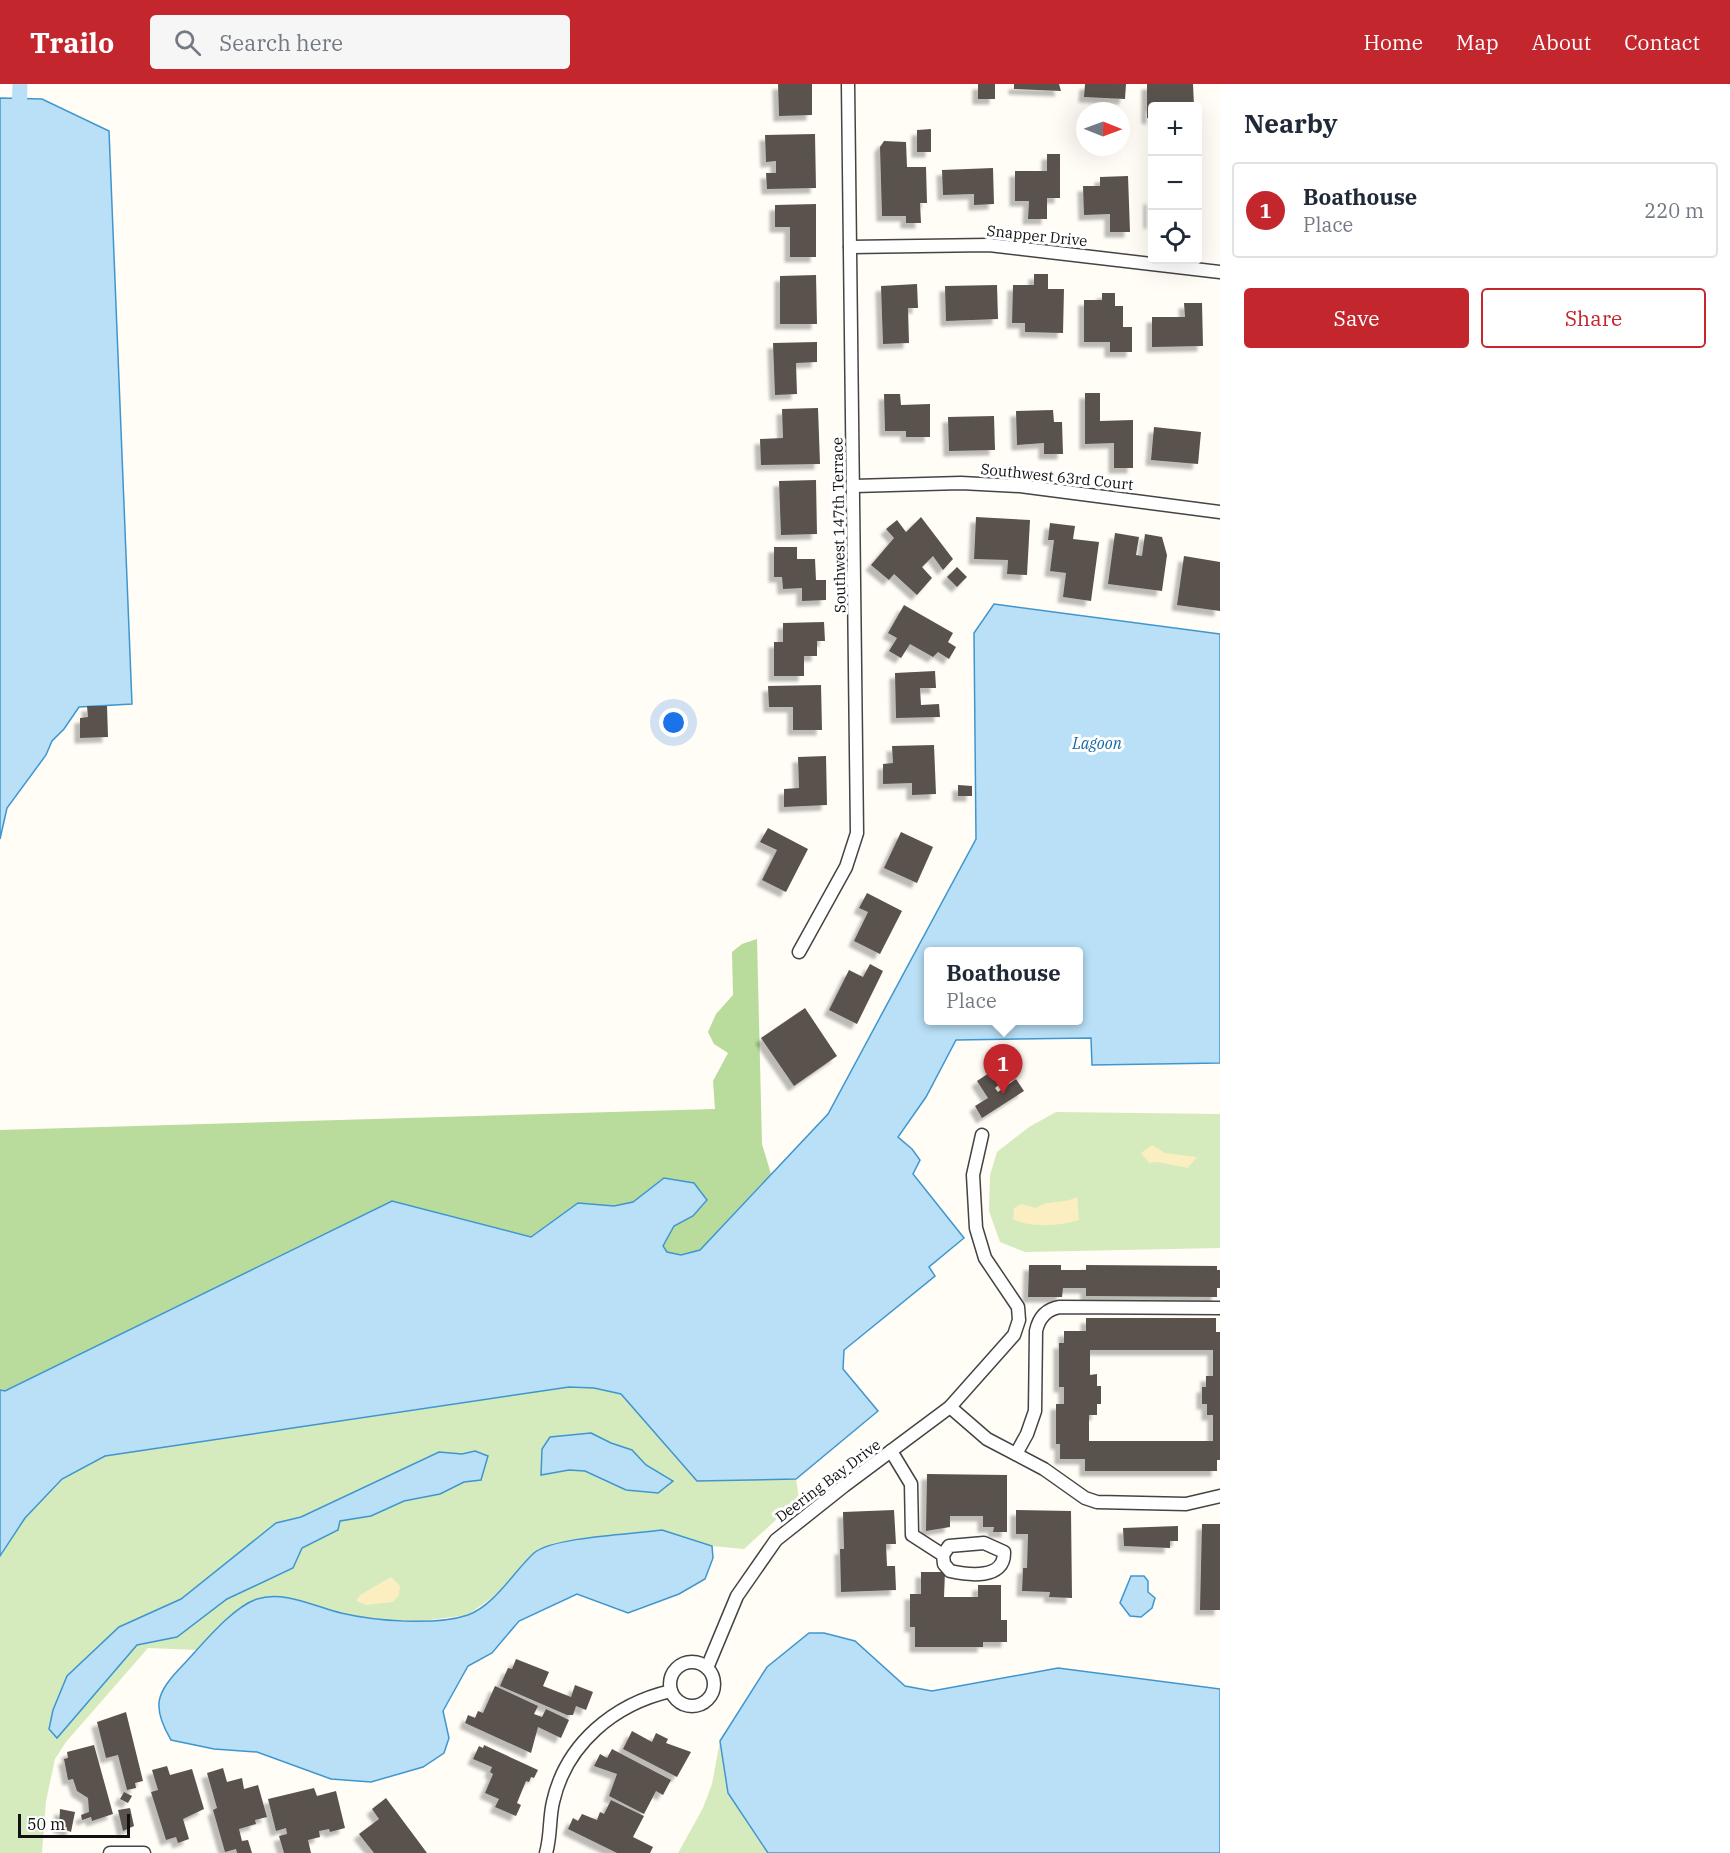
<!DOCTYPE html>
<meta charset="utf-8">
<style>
:root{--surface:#fff;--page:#f6f6f7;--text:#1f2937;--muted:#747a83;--line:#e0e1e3;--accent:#c4262e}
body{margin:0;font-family:"IBM Plex Serif",serif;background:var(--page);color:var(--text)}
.controls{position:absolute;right:18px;top:18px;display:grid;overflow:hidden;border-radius:6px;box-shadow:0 6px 24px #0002}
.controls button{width:54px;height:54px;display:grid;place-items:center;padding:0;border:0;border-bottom:2px solid var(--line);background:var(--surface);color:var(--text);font:30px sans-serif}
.compass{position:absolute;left:1076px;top:18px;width:54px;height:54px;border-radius:50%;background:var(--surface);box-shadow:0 6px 24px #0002;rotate:91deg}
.scale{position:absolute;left:18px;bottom:15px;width:112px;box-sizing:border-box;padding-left:6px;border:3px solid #111;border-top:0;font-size:16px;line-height:21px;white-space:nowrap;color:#111;-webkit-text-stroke:4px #fff;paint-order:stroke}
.you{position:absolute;left:674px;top:639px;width:21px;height:21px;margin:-15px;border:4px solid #fff;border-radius:50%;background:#1a73e8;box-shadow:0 0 0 9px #1a73e833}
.badge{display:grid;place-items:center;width:39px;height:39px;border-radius:50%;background:var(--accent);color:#fff;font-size:20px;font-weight:700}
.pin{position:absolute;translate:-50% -50px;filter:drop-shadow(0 2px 3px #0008)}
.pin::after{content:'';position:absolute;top:32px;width:21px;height:18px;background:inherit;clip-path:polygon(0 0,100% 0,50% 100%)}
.popup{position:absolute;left:924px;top:863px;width:159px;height:78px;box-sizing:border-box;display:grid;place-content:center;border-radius:6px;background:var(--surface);filter:drop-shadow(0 2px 4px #0005);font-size:20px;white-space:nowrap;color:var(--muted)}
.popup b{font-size:22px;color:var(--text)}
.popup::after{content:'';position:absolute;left:50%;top:100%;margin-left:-12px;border:12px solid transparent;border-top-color:var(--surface)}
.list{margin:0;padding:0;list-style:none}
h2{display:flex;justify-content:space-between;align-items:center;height:78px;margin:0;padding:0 24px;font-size:26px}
h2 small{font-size:20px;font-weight:400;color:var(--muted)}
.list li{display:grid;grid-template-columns:39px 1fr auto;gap:18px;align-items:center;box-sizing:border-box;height:96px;margin:0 12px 12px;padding:0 12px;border:2px solid var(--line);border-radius:6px}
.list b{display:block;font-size:22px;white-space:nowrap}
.list p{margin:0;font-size:20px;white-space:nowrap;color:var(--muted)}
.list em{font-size:20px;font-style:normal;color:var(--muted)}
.actions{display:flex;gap:12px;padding:18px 24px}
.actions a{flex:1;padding:14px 0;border:2px solid var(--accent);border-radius:6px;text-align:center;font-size:21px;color:var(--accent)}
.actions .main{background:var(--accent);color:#fff}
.icon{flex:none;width:33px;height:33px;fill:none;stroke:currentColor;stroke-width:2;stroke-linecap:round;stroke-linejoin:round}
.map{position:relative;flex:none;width:1220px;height:1769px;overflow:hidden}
header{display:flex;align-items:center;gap:36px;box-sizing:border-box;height:84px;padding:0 30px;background:var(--accent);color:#fff}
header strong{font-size:28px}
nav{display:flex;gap:33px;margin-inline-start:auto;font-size:21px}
.search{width:420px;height:54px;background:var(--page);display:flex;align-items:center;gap:15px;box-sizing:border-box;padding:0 21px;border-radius:6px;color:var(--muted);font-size:22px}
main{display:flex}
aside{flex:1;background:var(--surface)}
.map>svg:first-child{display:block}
.green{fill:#d5ebbd}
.forest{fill:#b9dc9c}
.sand{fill:#fbeec1}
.water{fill:#b9e0f7;stroke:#3f96cf;stroke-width:1.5;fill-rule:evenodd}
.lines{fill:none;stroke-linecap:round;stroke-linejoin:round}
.canal{stroke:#b9e0f7;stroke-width:15}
.building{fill:#5a524d;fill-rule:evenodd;filter:url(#shadow)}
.street-casing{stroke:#444;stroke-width:15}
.street{stroke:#fff;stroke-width:12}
.labels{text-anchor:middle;stroke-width:6;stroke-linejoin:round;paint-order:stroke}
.street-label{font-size:15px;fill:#111;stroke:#fff}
.water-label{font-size:16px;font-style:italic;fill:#1768a6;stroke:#fff}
</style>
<header>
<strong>Trailo</strong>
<div class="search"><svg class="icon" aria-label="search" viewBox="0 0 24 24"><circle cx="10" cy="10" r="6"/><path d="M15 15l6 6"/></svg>Search here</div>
<nav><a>Home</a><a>Map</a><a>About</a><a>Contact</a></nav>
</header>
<main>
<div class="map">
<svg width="1220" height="1769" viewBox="0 0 1220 1769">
<defs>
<filter id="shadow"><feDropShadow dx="-5.5" dy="5.5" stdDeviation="1.5" flood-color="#0004"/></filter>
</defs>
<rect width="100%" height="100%" fill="#fffdf5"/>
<g class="green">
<path d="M1056,1028L1220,1030V1164L1025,1168L1000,1158L989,1127L990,1091L997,1068L1029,1043Z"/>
<path d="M569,1303L594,1304L621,1310L697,1397L796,1395L799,1415L744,1465L712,1462L662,1446L554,1459L534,1469L505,1504L468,1531L422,1537H388L342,1529L241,1523L197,1566L148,1564L66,1658L55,1675L46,1717L42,1769H0V1472L25,1434L62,1395L105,1372Z"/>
<path d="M720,1657L728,1709L768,1769H678L703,1724L712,1700Z"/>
</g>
<path class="forest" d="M757,855L762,1060L771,1090L700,1166L681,1171L667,1168L663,1162L674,1142L693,1132L707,1117L694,1099L664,1094L633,1118L614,1122L578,1119L531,1153L392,1117L5,1307L0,1306V1046L715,1025L713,997L728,969L714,960L708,948L716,930L733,911L732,868L742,860Z"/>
<g class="sand">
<path d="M1152,1061L1165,1069L1197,1073L1188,1084L1157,1078L1149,1079L1141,1069Z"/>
<path d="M1077,1113L1079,1136C1062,1142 1029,1144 1013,1135L1014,1124L1021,1120L1036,1124C1050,1115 1060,1121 1077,1113Z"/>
<path d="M391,1493L400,1502L399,1511L393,1518L366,1521L356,1517L360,1511Z"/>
</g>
<g class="water">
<path d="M0,14L42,15L109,47L132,620L79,623L64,645L52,657L46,671L7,724L0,755Z"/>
<path d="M994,520L1220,550V979L1092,981L1091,954L956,956L926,1013L898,1053L912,1065L920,1076L913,1090L964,1154L929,1183L935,1192L844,1266L843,1285L878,1327L796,1395L697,1397L621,1310L594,1304L569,1303L105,1372L62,1395L25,1434L0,1472V1306L5,1307L392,1117L531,1153L578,1119L614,1122L633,1118L664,1094L694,1099L707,1116L693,1132L674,1142L663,1162L667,1168L681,1171L700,1166L828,1030L976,755L974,549ZM928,868H1078V936H928Z"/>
<path d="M591,1349L611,1359L632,1366L646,1381L673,1397L658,1409L626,1406L585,1387L569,1386L541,1391L542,1365L550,1353Z"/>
<path d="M475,1367L488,1372L481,1396L464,1398L440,1410L404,1417L371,1432L340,1437L338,1446L302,1464L293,1484L227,1515L177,1553L137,1561L57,1654L49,1645L53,1626L67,1592L119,1543L181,1515L276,1439L301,1433L439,1368L462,1370Z"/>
<path d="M662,1446L712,1462L713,1474L705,1495L679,1510L628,1529L577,1510L519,1537L492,1569L468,1582L443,1627L449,1654L444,1669L423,1683L371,1698L331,1695L257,1668L214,1665L171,1656C151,1622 156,1609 183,1581C201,1562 232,1523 257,1515C284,1506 315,1523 341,1529C375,1537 435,1542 468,1531C495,1521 514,1487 534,1469C552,1453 634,1450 662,1446Z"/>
<path d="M1131,1492H1144L1148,1497V1508L1155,1514L1152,1524L1141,1533L1130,1532L1120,1519Z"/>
<path d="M809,1549H824L855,1557L905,1602L932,1607L1058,1584L1220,1605V1769H768L728,1709L720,1657L767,1583Z"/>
</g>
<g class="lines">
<path class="canal" d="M19,33L20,0"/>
</g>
<g class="building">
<path d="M778,0H812V31L779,32Z"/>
<rect x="978" y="0" width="17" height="15"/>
<path d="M1014,0H1059L1061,7L1014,5Z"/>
<path d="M1085,0H1126L1125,15L1084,13Z"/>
<path d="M1147,0H1193L1194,22H1152V35L1147,34Z"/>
<path d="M931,45V68H917V46Z"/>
<path d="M815,50L816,104L767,105L766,89H776V77L766,78L765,51Z"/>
<path d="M884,57L906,58L907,83H926L927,119H920L921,139H906V132H882L880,63Z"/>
<path d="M1047,70H1060V114H1047V135H1028L1029,117H1015V87H1047Z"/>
<path d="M993,84L994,120L974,121V110L943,111L942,86Z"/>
<path d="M1128,92L1130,148H1110V130L1084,131L1083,102H1100V93Z"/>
<rect x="1198" y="101" width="3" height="38"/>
<rect x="1149" y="115" width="3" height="24"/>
<path d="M816,120V173H790V143H775V121Z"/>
<path d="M1034,190H1048V205H1064L1063,249L1025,248V239H1012L1013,201H1034Z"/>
<path d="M816,191L817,240H780V192Z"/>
<path d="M917,200L918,224H908L909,259L883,260L881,202Z"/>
<path d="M997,201L998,235L946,237L945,202Z"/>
<path d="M1102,209H1115V222H1123V243H1132V268H1110V258H1084V216H1102Z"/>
<path d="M1184,219H1202L1203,262L1152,263V233H1185Z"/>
<path d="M817,258V278L796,279L797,310L775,311L773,259Z"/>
<path d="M1085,309H1100V337L1133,336V384H1114V359L1085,360Z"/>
<path d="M884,310H900L901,321L930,320V353H906V347H885Z"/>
<path d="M818,324L820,380L761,381L760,355L783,354L782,325Z"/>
<path d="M1053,326L1054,338H1062L1063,370H1044V359L1017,361L1016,327Z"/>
<path d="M994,332L995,366L949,367L948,333Z"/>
<path d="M1154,343L1201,348L1198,380L1151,376Z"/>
<path d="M816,396L817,450L781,451L779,397Z"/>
<path d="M921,433L953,475L943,486L933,472L922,483L932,494L917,511L894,490L889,496L871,481L894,454L886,445L897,436L906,448Z"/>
<path d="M976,433L1030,436L1027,491L1007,490L1008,476L974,475Z"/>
<path d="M1050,439L1075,442L1073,455L1099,458L1091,517L1063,513L1066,489L1050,487L1054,456H1048Z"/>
<path d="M1115,449L1139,453L1136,471L1142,472L1145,450L1162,453L1167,471L1162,507L1108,500Z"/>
<path d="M774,463H797V475H815L816,496H826V516L802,517V504L783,505L782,493H774Z"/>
<path d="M1184,472L1220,478V527L1177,521Z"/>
<path d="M957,483L967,493L957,503L947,493Z"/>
<path d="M904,521L953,549L948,558L956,563L949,575L938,568L933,573L910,560L901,574L889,567L897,554L888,549Z"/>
<path d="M824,538L825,557H817V572H804V592H774V558H783V539Z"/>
<path d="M935,587L936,604H920L921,621L939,620L940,633L896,634L895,589Z"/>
<path d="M821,601L822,646H793V623H769L768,602Z"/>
<path d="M87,622H107L108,653L80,654V634L88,633Z"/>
<path d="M934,661L936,710L912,711V699L883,700V680L893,679L892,662Z"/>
<path d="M826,672L827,721L784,723V705L799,704L798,673Z"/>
<path d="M958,701L972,702V712H958Z"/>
<path d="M768,744L808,765L786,808L762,796L777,766L760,758Z"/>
<path d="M901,748L933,763L917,799L884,784Z"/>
<path d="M867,809L902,827L880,870L854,857L868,828L859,824Z"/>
<path d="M870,880L883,887L857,940L829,926L849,886L863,893Z"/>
<path d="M805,924L837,972L794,1002L761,954Z"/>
<path d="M992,987L1000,1000L995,1004L998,1008L1016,995L1024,1007L982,1034L975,1022L988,1014L977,997Z"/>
<path d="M1029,1181H1061V1186H1086V1181L1217,1182V1186H1220V1204H1217V1213L1086,1212V1204H1063L1062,1213H1028Z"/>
<path d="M1086,1234H1216V1248H1220V1376H1217V1387H1085V1375H1060V1360H1056V1320H1064V1303H1059V1259H1064V1247H1086ZM1090,1266H1213V1292H1206V1303H1202V1320H1207V1331H1213V1357H1089V1331H1097V1320H1101V1302H1097V1290L1090,1291Z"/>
<path d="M927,1390L1007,1391V1448H993L994,1443H983V1432H950V1443L926,1447Z"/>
<path d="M894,1426L896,1460H886L887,1482H895L896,1506L841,1508L840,1465H844L843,1428Z"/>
<path d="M1016,1426L1071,1427L1072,1514L1049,1513L1050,1508L1022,1507L1023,1484H1027L1028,1450H1016Z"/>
<path d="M1202,1440H1220V1526H1200Z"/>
<path d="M1178,1442V1457H1170V1464L1124,1462L1123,1444Z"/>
<path d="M921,1488H945L944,1513H978V1501H1001V1536H1007V1558H983V1563H915V1543H910V1510H921Z"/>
<path d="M516,1575L549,1588L543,1602L571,1613L575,1601L593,1608L586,1626L576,1622L573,1631H567L500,1602L508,1584L512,1585Z"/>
<path d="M495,1602L538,1622L534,1630L542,1633L546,1625L569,1636L561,1654L538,1643L531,1669L465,1639L468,1631L475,1634L478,1627L483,1629Z"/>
<path d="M126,1628L143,1697L135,1699L136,1704L127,1706L118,1671L106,1674L97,1638Z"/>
<path d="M632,1647L652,1658L656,1649L668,1655L666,1659L691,1668L677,1693L623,1665Z"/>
<path d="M94,1661L113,1730L92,1737L91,1733L82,1736L81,1731L89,1728L88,1714L77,1707L73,1695L68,1696L64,1675L68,1674L67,1668Z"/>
<path d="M484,1661L538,1686L534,1694L531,1693L529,1698L526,1697L517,1719L521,1721L516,1732L495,1723L499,1715L485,1709L493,1690L490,1688L492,1683L473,1675L479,1662L483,1664Z"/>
<path d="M612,1665L671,1696L663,1711L656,1707L644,1730L609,1712L617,1690L594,1682L600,1670L607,1674Z"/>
<path d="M167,1682L170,1691L192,1685L204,1725L183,1735L189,1755L178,1759L176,1753L166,1756L151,1708L158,1706L152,1686Z"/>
<path d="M223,1684L227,1698L242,1694L244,1705L258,1701L267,1733L255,1736L256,1740L239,1745L242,1757L248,1756L252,1769H237L236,1765L225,1768L213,1726L217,1724L207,1689Z"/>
<path d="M314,1704L317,1712L336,1707L345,1744L330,1748L329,1745L319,1747L320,1753L308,1756L311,1769H284L279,1752L287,1750L286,1744L276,1747L268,1715Z"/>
<path d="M124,1708L132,1712L128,1719L120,1715Z"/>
<path d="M386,1714L427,1769H374L359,1750L379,1735L372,1725Z"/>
<path d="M611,1716L644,1732L633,1753L653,1763L650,1769H617L568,1745L573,1734L578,1737L582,1730L597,1736L600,1728L604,1730Z"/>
<path d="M130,1724L134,1742L123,1747L118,1726Z"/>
<path d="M60,1725L75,1728L71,1748L59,1743Z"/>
</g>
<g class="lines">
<g class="street-casing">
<g id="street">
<path d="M850,163L989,161L1220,188"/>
<path d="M854,402L961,399L1020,402L1220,428"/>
<path d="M799,868L846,783L857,749L848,0"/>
<path d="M950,1323L987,1355L1044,1385L1085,1414L1097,1418L1186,1420L1220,1412"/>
<path d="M891,1367L911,1400L912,1451L943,1471L944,1480L950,1487C968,1491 1005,1496 1004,1468L984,1459L949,1462L943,1471"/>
<path d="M1016,1370L1027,1350L1035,1327L1036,1247C1039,1233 1047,1225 1060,1223L1220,1224"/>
<circle cx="692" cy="1600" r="22"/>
<path d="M707,1584L737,1512L776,1456L844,1402L950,1323L1014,1251L1019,1236L1018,1223L985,1174L976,1144L973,1091L982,1051"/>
<path d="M110,1769H144"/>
<path d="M546,1769C551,1752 549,1735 553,1718C566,1660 614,1620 671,1607"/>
</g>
</g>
<use href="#street" class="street"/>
</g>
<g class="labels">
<g class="street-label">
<text transform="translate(1037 152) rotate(6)" y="5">Snapper Drive</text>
<text transform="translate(1057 393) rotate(6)" y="5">Southwest 63rd Court</text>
<text transform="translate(839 441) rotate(-91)" y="5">Southwest 147th Terrace</text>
<text transform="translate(828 1397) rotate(-37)" y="5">Deering Bay Drive</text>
</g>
<g class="water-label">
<text x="1097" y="665">Lagoon</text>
</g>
</g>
</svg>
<div class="controls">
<button>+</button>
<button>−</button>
<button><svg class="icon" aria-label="locate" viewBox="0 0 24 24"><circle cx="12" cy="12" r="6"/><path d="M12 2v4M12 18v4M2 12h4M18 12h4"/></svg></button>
</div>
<svg class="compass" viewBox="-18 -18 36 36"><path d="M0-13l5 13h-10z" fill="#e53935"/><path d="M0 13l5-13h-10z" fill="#747a83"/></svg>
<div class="scale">50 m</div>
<div class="you"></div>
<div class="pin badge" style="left:1003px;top:1010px">1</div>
<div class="popup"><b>Boathouse</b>Place</div>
</div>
<aside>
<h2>Nearby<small></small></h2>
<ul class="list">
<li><span class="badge">1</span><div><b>Boathouse</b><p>Place</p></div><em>220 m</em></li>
</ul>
<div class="actions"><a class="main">Save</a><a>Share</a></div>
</aside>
</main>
